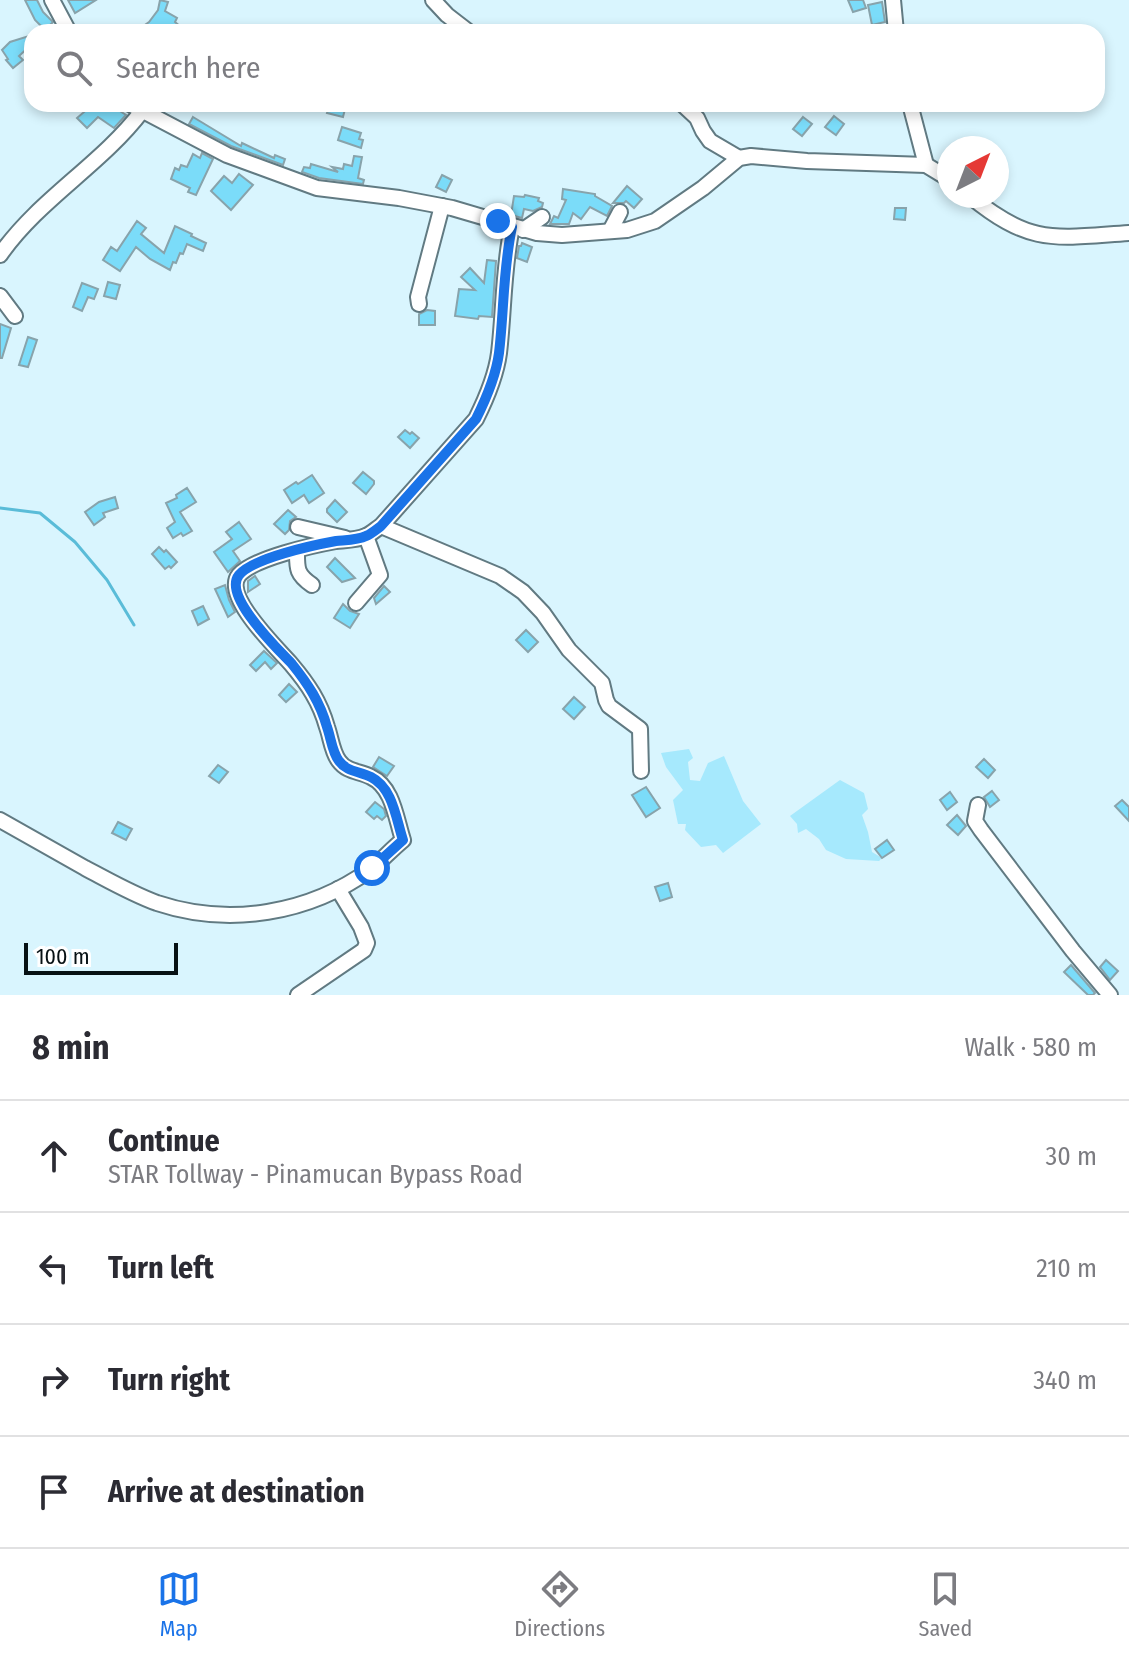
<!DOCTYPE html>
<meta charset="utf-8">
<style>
:root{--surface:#fff;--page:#f7f7f7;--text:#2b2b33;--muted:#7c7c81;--line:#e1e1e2;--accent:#1a73e8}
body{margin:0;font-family:"Fira Sans Condensed",sans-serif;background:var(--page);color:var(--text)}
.compass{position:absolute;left:937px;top:136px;width:72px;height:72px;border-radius:50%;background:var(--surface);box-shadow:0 4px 12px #0003;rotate:42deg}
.scale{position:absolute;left:24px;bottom:20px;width:154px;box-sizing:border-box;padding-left:8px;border:4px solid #071114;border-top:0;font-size:22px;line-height:28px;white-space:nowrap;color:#071114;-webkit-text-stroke:6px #fff;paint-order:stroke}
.stop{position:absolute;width:24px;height:24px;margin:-18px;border:6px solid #1a73e8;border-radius:50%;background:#fff}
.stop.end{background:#1a73e8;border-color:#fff;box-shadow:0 2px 8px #0008}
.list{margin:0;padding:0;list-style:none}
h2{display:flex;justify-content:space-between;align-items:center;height:104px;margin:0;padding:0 32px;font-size:34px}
h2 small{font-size:26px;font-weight:400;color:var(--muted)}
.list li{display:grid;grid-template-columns:52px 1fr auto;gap:24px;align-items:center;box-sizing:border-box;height:112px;padding:0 32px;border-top:2px solid var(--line)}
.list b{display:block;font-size:30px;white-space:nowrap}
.list p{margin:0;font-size:26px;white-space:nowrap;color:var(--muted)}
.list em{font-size:26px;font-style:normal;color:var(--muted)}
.icon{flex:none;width:44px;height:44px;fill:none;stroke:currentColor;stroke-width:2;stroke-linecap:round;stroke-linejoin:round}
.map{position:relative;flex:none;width:1129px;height:995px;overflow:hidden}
.search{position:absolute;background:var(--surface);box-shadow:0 4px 12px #0003;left:24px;right:24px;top:24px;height:88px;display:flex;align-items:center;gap:20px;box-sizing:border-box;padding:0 28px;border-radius:24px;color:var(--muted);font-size:30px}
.sheet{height:552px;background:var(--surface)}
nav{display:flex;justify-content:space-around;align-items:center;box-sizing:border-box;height:112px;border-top:2px solid var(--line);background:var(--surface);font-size:22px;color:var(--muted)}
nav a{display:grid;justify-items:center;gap:4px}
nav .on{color:var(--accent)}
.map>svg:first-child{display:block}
.green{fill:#a6e9fd}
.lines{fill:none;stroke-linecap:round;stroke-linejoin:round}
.stream{stroke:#5abcd8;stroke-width:3}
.building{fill:#7bdcf9;stroke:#88a3ab;stroke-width:2}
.minor-casing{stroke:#617a82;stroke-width:18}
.minor{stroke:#fff;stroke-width:14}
.route{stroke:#1a73e8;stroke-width:10}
</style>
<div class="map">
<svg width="1129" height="995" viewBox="0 0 1129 995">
<rect width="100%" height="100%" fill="#d9f5fe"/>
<g class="green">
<path d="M689,749L693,758L688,762L690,780L700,781L708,763L724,756L743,801L761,824L723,853L716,845L701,847L685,830L686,824H678L673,800L683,790L666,767L661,753Z"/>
<path d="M840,780L864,793L868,809L862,815L868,832L872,852L882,858L879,861L846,859L826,850L819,839L806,829L798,833L797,824L790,816Z"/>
</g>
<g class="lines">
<path class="stream" d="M0,508L40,513L75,542L107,580L134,625"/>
</g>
<g class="building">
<path d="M25,0H37L43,12L53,22L50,25L52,32H47L35,20Z"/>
<path d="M68,0H96L75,13Z"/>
<path d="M160,0L168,2L165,11L177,18L175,22L187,32H135L149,22L158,10Z"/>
<path d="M848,0H863L866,8L853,12Z"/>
<path d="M882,2L885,22L872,25L868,5Z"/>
<path d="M32,35V44L19,56L23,60L13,68L6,60L8,59L2,50L10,42Z"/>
<path d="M75,104H101L106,108L109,104L126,115L114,128L98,117L87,128L77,118L84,112Z"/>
<path d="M330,104L345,109L343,117L327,113Z"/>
<path d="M834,116L844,124L836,135L825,127Z"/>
<path d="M193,117L241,146L242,143L274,158L275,155L285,159L283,165L231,146L189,124Z"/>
<path d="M803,117L812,124L802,136L793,129Z"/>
<path d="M342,127L361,133L359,139L363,140L361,148L338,140Z"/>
<path d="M202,153L213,159L196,195L188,192L190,188L171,179L175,168L179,170L181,165L187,167L193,154L200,158Z"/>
<path d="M354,156L362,157L358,178L364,180L363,184L319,178L302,172L304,167L310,168L311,164L338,172L332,167L343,169L344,164L352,166Z"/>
<path d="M239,174L253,185L231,210L211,191L224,176L232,183Z"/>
<path d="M442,175L452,180L446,192L436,187Z"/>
<path d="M627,186L642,199L634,208L626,201L624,203H613Z"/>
<path d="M563,189L595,194V196L612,206L607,216L590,207L581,219L573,213L569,224H550L554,216L558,218L566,200L562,199Z"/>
<path d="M525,195L539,198L538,201L543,203L542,207L533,211L524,209L522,218L511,215L514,196L524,197Z"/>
<path d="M895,208H906L905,220L894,219Z"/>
<path d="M137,221L146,228L141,234L164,253L175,226L192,234L191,236L206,243L203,251L187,244L183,254L180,253L176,263L173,262L170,270L150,259L136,247L120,271L103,260L111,247L117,251Z"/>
<path d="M522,243L532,247L527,262L517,258L519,246H521Z"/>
<path d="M487,260L496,261L492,317L479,316L478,319L455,316L459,289L475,290L461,277L470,268L484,283Z"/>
<path d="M108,282L120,285L116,299L104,296Z"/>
<path d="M82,283L98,289L94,299L88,297L82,311L73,307Z"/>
<path d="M427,310L435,311V325H419V314Z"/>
<path d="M0,324L11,328L2,358H0Z"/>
<path d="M28,337L37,340L28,367L19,365Z"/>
<path d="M405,430L410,434L412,432L419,438L410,448L398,437Z"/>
<path d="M363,472L374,481V484L366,494L353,483Z"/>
<path d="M312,475L324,493L309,503L304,495L292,503L284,490L296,482L298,484Z"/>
<path d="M187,488L196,502L180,512L192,531L183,536L181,533L173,538L167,528L175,522L166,503L177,498L176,495Z"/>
<path d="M115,497L118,508L103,513L105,517L94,525L85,512L99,502Z"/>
<path d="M335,500L347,512L337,522L327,512V509Z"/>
<path d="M288,510L296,517L290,521L289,530L285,534L274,524Z"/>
<path d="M239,522L251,539L233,551L240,561L228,572L214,552L232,539L226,532Z"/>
<path d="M159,547L164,552L166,550L177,562L171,568L169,566L165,569L152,554Z"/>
<path d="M335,558L355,578L342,582L327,567Z"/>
<path d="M255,576L260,584L248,592V581Z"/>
<path d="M225,585L229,600L235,612L228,617L215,589Z"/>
<path d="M384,586L390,592L376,604L374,598Z"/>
<path d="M343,604L350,611L359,614L350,628L334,618Z"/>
<path d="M203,606L209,619L198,625L192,611Z"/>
<path d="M526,630L538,642L528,652L516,640Z"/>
<path d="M264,651L277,663L271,669L265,662L256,671L250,665Z"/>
<path d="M289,684L297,692L286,702L279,695Z"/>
<path d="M574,697L585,707L574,719L563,709Z"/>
<path d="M379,757L394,766L387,776L373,767Z"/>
<path d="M984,759L995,770L988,778L976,767Z"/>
<path d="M218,765L228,772L219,783L209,776Z"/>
<path d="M646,787L660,808L646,817L632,795Z"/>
<path d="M992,791L999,800L990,807L984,797Z"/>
<path d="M950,792L957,802L947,810L940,800Z"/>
<path d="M1122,800L1129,807V821L1115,806Z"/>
<path d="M375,802L384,809L386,816L382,820L377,816L374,819L366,812Z"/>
<path d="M957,815L966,826L958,835L947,825Z"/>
<path d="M118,822L132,829L126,840L112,833Z"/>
<path d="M887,840L894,850L882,858L875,849Z"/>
<path d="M668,883L672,897L660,901L655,887Z"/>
<path d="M1106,960L1118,971L1110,980L1100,967Z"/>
<path d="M1071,965L1095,993L1093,995H1088L1064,972Z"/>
</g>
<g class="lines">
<g class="minor-casing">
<g id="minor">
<path d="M52,0L69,32"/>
<path d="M433,0L447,15L469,32"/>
<path d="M893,0L896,32"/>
<path d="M130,104L227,155L317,188L399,198L452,208L537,233L562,235L627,230L655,221L703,188L739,158L751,156L807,161L926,165L949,179"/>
<path d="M682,104L697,118L703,131L710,141L739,158"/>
<path d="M910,104L926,165"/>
<path d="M970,196C1031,246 1055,238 1129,233"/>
<path d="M523,230L542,217"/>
<path d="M610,231L620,212"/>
<path d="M0,255C39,199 101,165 142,111"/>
<path d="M0,296L15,316"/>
<path d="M419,304L418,297L442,206"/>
<path d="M381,526L500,576L523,592L543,613L569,650L602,683L606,700L609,706L640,729L641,771"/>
<path d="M298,527L345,538"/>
<path d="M297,551C297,568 296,574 312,585"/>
<path d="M356,603L380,575L366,536"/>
<path d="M978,805L975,821L981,830L1073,951L1110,995"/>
<path d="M0,820C28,836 57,852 85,868C108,880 132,894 157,903C229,927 309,914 371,869C382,860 392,849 403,840C396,819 393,787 371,777C359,771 347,772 339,761C332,752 331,738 327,727C320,702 308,684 291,664C278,649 222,596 239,575C254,558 314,545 336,541C346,540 357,540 366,536C371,534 376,529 381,526L476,419C486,399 496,376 499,353C504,311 503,269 512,227"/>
<path d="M298,995L364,950L367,943L361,927L338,889"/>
</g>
</g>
<use href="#minor" class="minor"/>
</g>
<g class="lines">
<path class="route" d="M372,868L403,840C396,819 393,788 371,777C359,771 347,772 339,761C332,752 331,738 327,727C320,702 308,684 292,664C278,649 222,596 239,575C253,558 314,545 336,541C346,540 358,540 366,536C371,534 377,529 381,526L476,419C486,399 496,376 499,353C504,311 503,269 512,227L498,221"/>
</g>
</svg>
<svg class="compass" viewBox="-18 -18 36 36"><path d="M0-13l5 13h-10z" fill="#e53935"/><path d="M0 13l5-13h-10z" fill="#7c7c81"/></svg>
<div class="scale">100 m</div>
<div class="stop" style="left:372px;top:868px"></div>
<div class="stop end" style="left:498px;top:221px"></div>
<div class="search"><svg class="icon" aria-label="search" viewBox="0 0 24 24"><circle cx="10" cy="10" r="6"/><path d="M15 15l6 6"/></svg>Search here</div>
</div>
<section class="sheet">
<h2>8 min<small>Walk · 580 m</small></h2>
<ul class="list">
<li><svg class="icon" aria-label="ahead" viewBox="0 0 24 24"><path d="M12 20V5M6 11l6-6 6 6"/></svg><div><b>Continue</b><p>STAR Tollway - Pinamucan Bypass Road</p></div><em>30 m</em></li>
<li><svg class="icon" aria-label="left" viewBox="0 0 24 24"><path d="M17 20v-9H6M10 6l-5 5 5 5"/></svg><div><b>Turn left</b></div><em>210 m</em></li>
<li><svg class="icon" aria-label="right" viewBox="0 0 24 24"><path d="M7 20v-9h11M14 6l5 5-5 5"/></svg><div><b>Turn right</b></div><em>340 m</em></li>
<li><svg class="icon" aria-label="arrive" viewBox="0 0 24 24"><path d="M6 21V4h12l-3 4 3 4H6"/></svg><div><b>Arrive at destination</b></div></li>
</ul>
</section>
<nav>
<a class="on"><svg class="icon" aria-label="map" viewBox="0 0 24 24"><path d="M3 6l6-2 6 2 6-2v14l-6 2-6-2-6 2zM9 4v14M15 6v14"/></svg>Map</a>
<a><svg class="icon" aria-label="directions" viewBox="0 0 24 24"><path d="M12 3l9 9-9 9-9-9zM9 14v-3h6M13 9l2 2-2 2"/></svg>Directions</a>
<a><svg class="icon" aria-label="saved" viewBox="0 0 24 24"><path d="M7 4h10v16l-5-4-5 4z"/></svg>Saved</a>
</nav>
